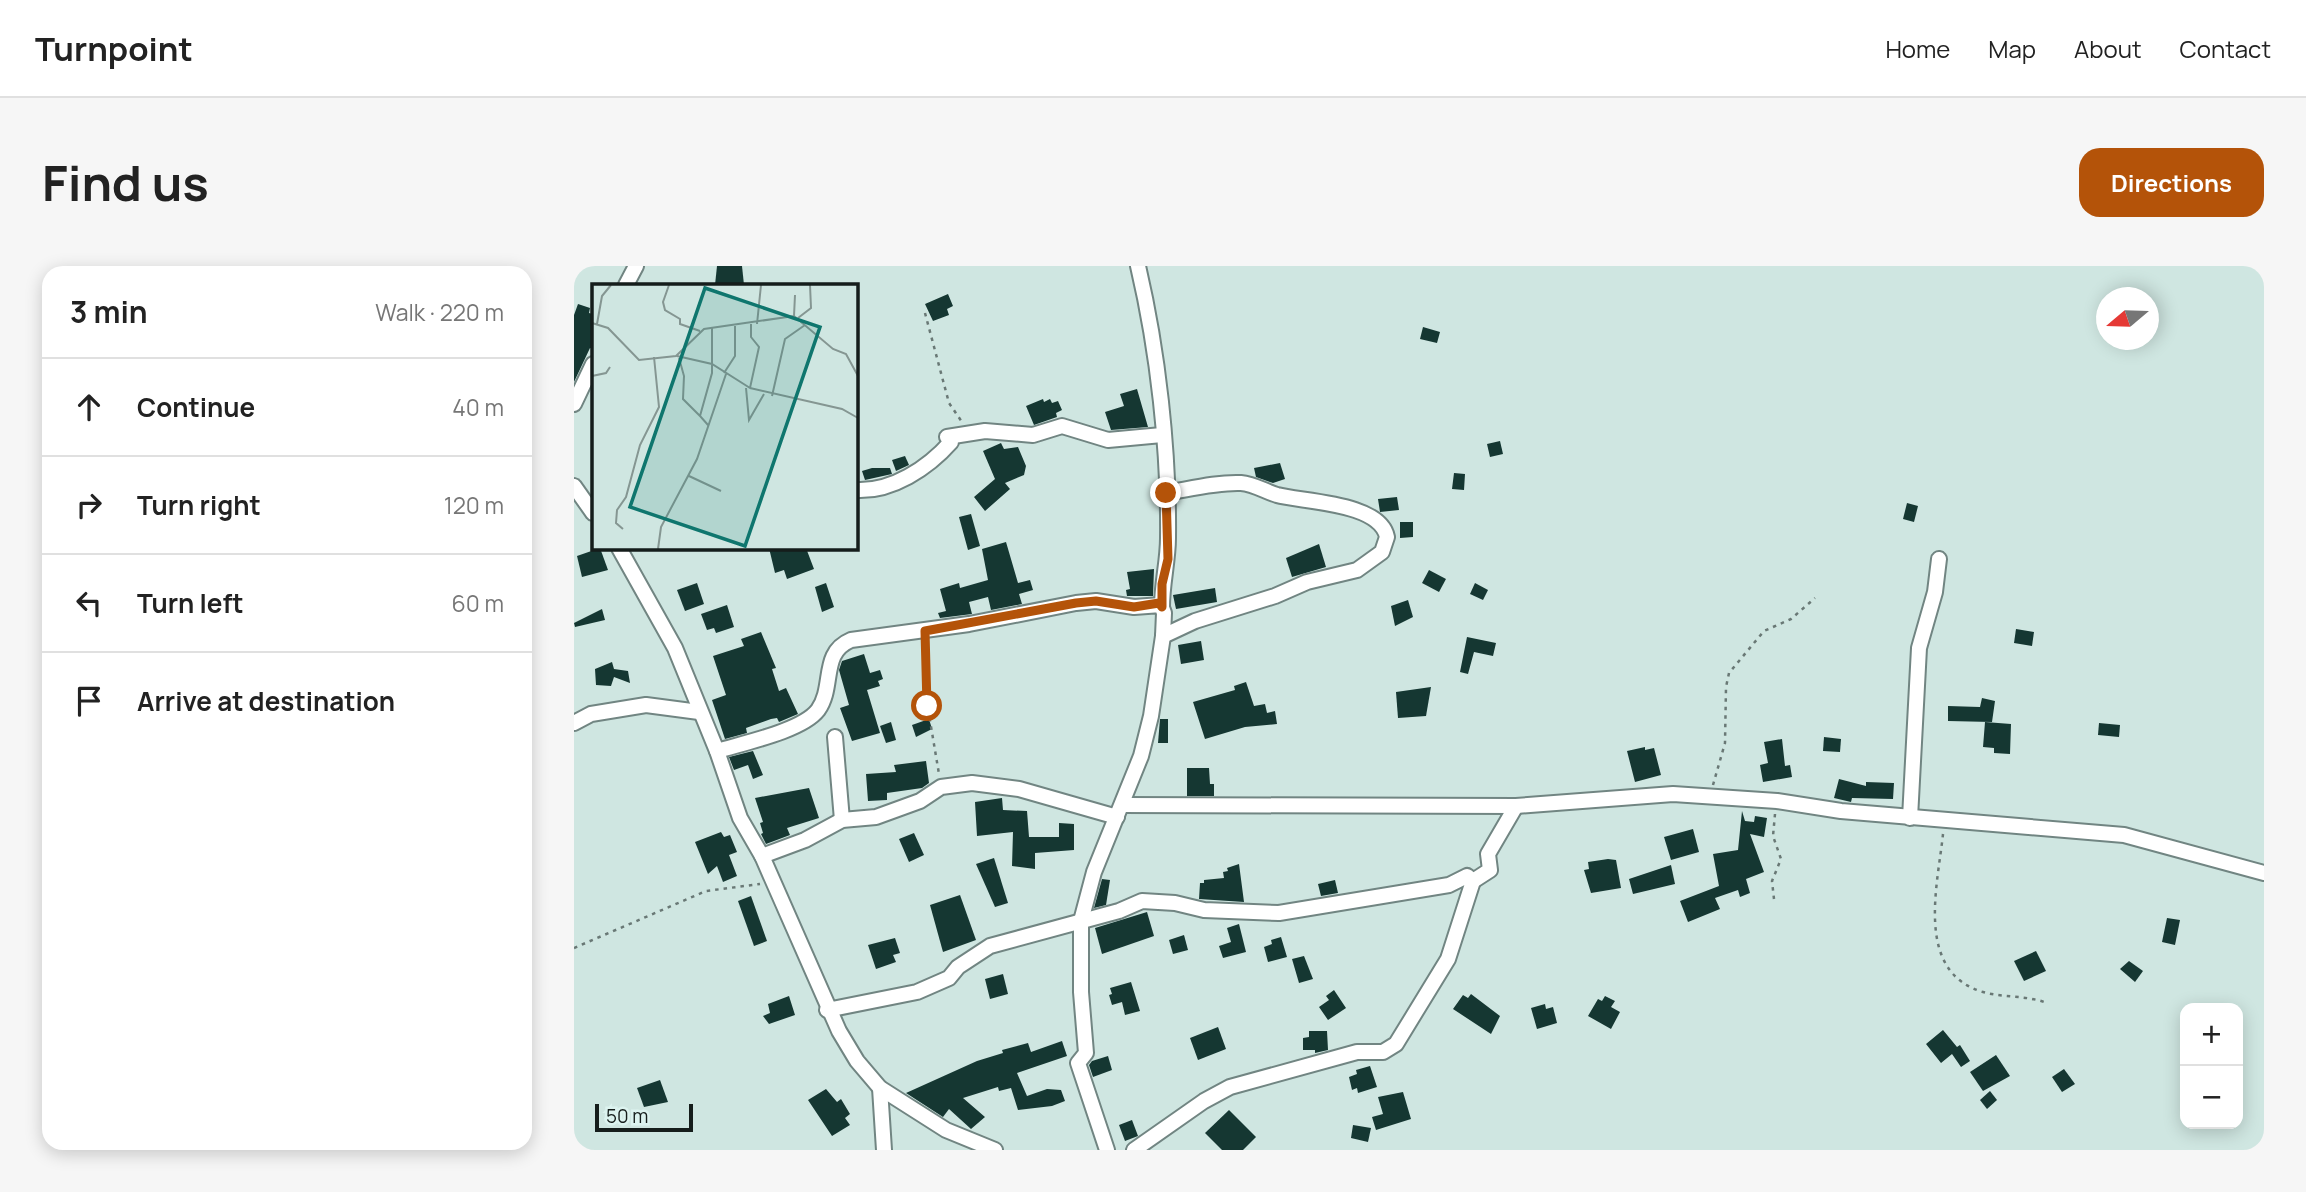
<!DOCTYPE html>
<meta charset="utf-8">
<style>
:root{--surface:#fff;--page:#f6f6f6;--text:#222;--muted:#767676;--line:#e0e0e0;--accent:#b45309}
body{margin:0;font-family:Manrope,sans-serif;background:var(--page);color:var(--text)}
.controls{position:absolute;right:21px;bottom:21px;display:grid;overflow:hidden;border-radius:14px;box-shadow:0 4px 18px #0003}
.controls button{width:63px;height:63px;display:grid;place-items:center;padding:0;border:0;border-bottom:2px solid var(--line);background:var(--surface);color:var(--text);font:35px sans-serif}
.compass{position:absolute;left:1522px;top:21px;width:63px;height:63px;border-radius:50%;background:var(--surface);box-shadow:0 4px 18px #0003;rotate:251deg}
.scale{position:absolute;left:21px;bottom:18px;width:98px;box-sizing:border-box;padding-left:7px;border:4px solid #151d1b;border-top:0;font-size:19px;line-height:24px;white-space:nowrap;color:#151d1b;-webkit-text-stroke:5px #dcf3ef;paint-order:stroke}
.stop{position:absolute;width:21px;height:21px;margin:-16px;border:5px solid #b45309;border-radius:50%;background:#fff}
.stop.end{background:#b45309;border-color:#fff;box-shadow:0 2px 7px #0008}
.list{margin:0;padding:0;list-style:none}
h2{display:flex;justify-content:space-between;align-items:center;height:91px;margin:0;padding:0 28px;font-size:30px}
h2 small{font-size:23px;font-weight:400;color:var(--muted)}
.list li{display:grid;grid-template-columns:46px 1fr auto;gap:21px;align-items:center;box-sizing:border-box;height:98px;padding:0 28px;border-top:2px solid var(--line)}
.list b{display:block;font-size:26px;white-space:nowrap}
.list em{font-size:23px;font-style:normal;color:var(--muted)}
.icon{flex:none;width:38px;height:38px;fill:none;stroke:currentColor;stroke-width:2;stroke-linecap:round;stroke-linejoin:round}
.map{position:relative;flex:none;width:1690px;height:884px;overflow:hidden;border-radius:21px}
header{display:flex;align-items:center;gap:42px;box-sizing:border-box;height:98px;padding:0 35px;background:var(--surface);border-bottom:2px solid var(--line)}
header strong{font-size:33px}
nav{display:flex;gap:38px;margin-inline-start:auto;font-size:24px}
.intro{display:flex;align-items:center;justify-content:space-between;box-sizing:border-box;height:168px;padding:0 42px}
h1{margin:0;font-size:49px}
.button{padding:18px 32px;border-radius:21px;background:var(--accent);color:#fff;font-size:24px;font-weight:700}
main{display:flex;gap:42px;padding:0 42px}
aside{flex:1;background:var(--surface);border-radius:21px;box-shadow:0 4px 18px #0003}
.map>svg:first-child{display:block}
.building{fill:#153732}
.lines{fill:none;stroke-linecap:round;stroke-linejoin:round}
.minor-casing{stroke:#718582;stroke-width:18}
.path{stroke:#697875;stroke-width:2.5;stroke-dasharray:3.5 5;stroke-linecap:butt}
.minor{stroke:#fff;stroke-width:14}
.route{stroke:#b45309;stroke-width:9}
.inset-road{fill:none;stroke:#859692;stroke-width:2}
.view{fill:#0f766e;fill-opacity:0.15;stroke:#0f766e;stroke-width:3.5}
.inset-edge{fill:none;stroke:#151d1b;stroke-width:3.5}
</style>
<header>
<strong>Turnpoint</strong>
<nav><a>Home</a><a>Map</a><a>About</a><a>Contact</a></nav>
</header>
<div class="intro"><h1>Find us</h1><a class="button">Directions</a></div>
<main>
<aside>
<h2>3 min<small>Walk · 220 m</small></h2>
<ul class="list">
<li><svg class="icon" aria-label="ahead" viewBox="0 0 24 24"><path d="M12 20V5M6 11l6-6 6 6"/></svg><div><b>Continue</b></div><em>40 m</em></li>
<li><svg class="icon" aria-label="right" viewBox="0 0 24 24"><path d="M7 20v-9h11M14 6l5 5-5 5"/></svg><div><b>Turn right</b></div><em>120 m</em></li>
<li><svg class="icon" aria-label="left" viewBox="0 0 24 24"><path d="M17 20v-9H6M10 6l-5 5 5 5"/></svg><div><b>Turn left</b></div><em>60 m</em></li>
<li><svg class="icon" aria-label="arrive" viewBox="0 0 24 24"><path d="M6 21V4h12l-3 4 3 4H6"/></svg><div><b>Arrive at destination</b></div></li>
</ul>
</aside>
<div class="map">
<svg width="1690" height="884" viewBox="0 0 1690 884">
<rect width="100%" height="100%" fill="#cfe6e1"/>
<g class="building">
<path d="M143,0H168L170,19H141Z"/>
<path d="M374,28L379,40L373,43L375,49L359,55L351,38Z"/>
<path d="M4,38L16,42L15,47L19,48V83L16,82L0,116V49Z"/>
<path d="M849,61L866,66L863,77L846,73Z"/>
<path d="M563,123L574,161L537,164L531,146L550,140L546,128Z"/>
<path d="M469,133L470,136L476,133L478,137L484,135L488,144L482,147L483,151L460,159L452,140Z"/>
<path d="M926,175L929,188L916,191L913,178Z"/>
<path d="M427,177L430,183L444,181L452,200L450,209L431,217L436,223L411,245L400,231L421,213L409,185Z"/>
<path d="M331,190L335,199L322,205L318,194Z"/>
<path d="M706,197L711,213L699,217L682,211L680,202Z"/>
<path d="M298,202H316L318,208L291,214L288,205Z"/>
<path d="M880,207L891,208L890,224L878,223Z"/>
<path d="M823,231L825,244L806,246L804,233Z"/>
<path d="M1333,237L1344,240L1340,256L1329,253Z"/>
<path d="M397,248L406,280L394,284L385,251Z"/>
<path d="M826,256H839V271L826,272Z"/>
<path d="M432,276L444,317L456,314L459,324L445,328L448,338L417,344L414,331L395,336L398,348L366,352L364,347L372,345L366,323L385,317L386,322L414,314L408,283Z"/>
<path d="M745,278L752,301L718,311L712,292Z"/>
<path d="M26,282L34,304L8,311L3,290Z"/>
<path d="M195,282H232L240,303L213,313L210,304L201,307Z"/>
<path d="M580,303L579,330H553L552,324L556,323L553,306Z"/>
<path d="M855,304L872,313L865,326L848,317Z"/>
<path d="M123,317L130,338L111,345L103,324Z"/>
<path d="M252,317L260,341L248,346L241,321Z"/>
<path d="M901,317L914,324L909,334L896,328Z"/>
<path d="M641,322L643,336L602,343L599,329Z"/>
<path d="M834,334L839,351L821,360L817,340Z"/>
<path d="M153,339L160,361L142,367L140,362L133,364L127,348Z"/>
<path d="M28,343L31,354L1,361L0,357Z"/>
<path d="M1442,363L1460,366L1458,380L1440,377Z"/>
<path d="M187,366L202,402L198,403L205,425L212,422L224,448L205,456L203,452L197,453L172,462L173,467L151,473L138,434L152,429L139,390L170,380L167,373Z"/>
<path d="M893,371L922,377L919,390L900,386L894,408L886,406Z"/>
<path d="M627,375L630,394L607,398L604,379Z"/>
<path d="M290,388L296,407L306,404L309,413L304,415L306,420L293,424L306,467L278,475L266,442L275,439L265,404L268,395Z"/>
<path d="M38,396L40,403L54,405L56,417L40,411L37,420L22,419L21,403Z"/>
<path d="M672,416L680,440L691,438L693,447L701,445L703,458L671,461L631,473L619,436L661,424L660,420Z"/>
<path d="M857,421L852,450L824,452L822,426Z"/>
<path d="M1408,432L1421,435L1418,456L1374,455V440L1406,441Z"/>
<path d="M355,453L358,463L342,471L338,459Z"/>
<path d="M586,453H594V477H584Z"/>
<path d="M317,456L322,474L312,477L306,460Z"/>
<path d="M1411,456L1437,458L1436,488L1420,487V482L1409,481Z"/>
<path d="M1525,457L1546,459L1545,471L1524,469Z"/>
<path d="M1250,471L1267,473L1266,486L1249,485Z"/>
<path d="M1208,473L1211,500L1216,499L1218,511L1189,516L1186,499L1194,497L1190,476Z"/>
<path d="M1071,481V484L1080,482L1087,509L1061,516L1053,485Z"/>
<path d="M179,485L189,509L179,513L174,499L160,504L155,491Z"/>
<path d="M352,495L355,517L348,522L313,527V534L294,535L292,508L322,506L320,499Z"/>
<path d="M613,502H635L636,518H640V530H613Z"/>
<path d="M1265,513L1292,520V516L1320,517L1319,533L1278,532L1277,536L1260,532Z"/>
<path d="M235,522L245,552L213,562L216,569L192,578L187,568L189,567L186,557L189,556L181,532Z"/>
<path d="M428,532L429,544L453,545L455,571H485V557L500,558V584L461,587V603L438,600L439,566L403,570L401,536Z"/>
<path d="M1168,545L1171,555L1180,556L1181,550L1193,552L1190,571L1176,568L1190,606L1172,613L1176,627L1166,631L1164,624L1141,632L1146,643L1114,656L1106,635L1145,620L1139,588L1164,584Z"/>
<path d="M1119,563L1125,586L1097,594L1090,571Z"/>
<path d="M147,566L150,571L156,569L163,586L155,589L163,610L149,616L143,600L134,608L121,576Z"/>
<path d="M340,567L350,589L335,596L325,573Z"/>
<path d="M420,592L434,637L421,641L402,598Z"/>
<path d="M1034,593L1042,594L1047,622L1017,627L1010,604L1015,603L1014,596Z"/>
<path d="M665,598L670,636L625,633L626,617H630V614L650,612L649,606L654,605L653,602Z"/>
<path d="M1097,599L1101,618L1059,628L1055,613Z"/>
<path d="M528,613L536,614L532,639L520,642Z"/>
<path d="M761,614L764,627L747,630L744,618Z"/>
<path d="M386,629L402,674L369,686L356,639Z"/>
<path d="M177,630L193,675L180,680L164,635Z"/>
<path d="M573,646L580,670L528,688L521,662Z"/>
<path d="M1593,652L1606,654L1601,679L1588,676Z"/>
<path d="M665,658L672,686L649,692L645,680L657,676L653,662Z"/>
<path d="M610,669L614,684L599,688L595,674Z"/>
<path d="M707,671L713,691L694,696L690,681L698,678L697,674Z"/>
<path d="M321,672L326,687L319,689L322,696L302,703L294,679Z"/>
<path d="M1462,685L1472,705L1450,715L1440,695Z"/>
<path d="M730,690L739,713L725,717L718,693Z"/>
<path d="M1555,695L1569,705L1561,716L1546,703Z"/>
<path d="M429,708L434,728L416,733L411,713Z"/>
<path d="M557,716L566,745L551,749L548,736L538,739L535,729L538,728L536,722Z"/>
<path d="M760,724L772,742L754,754L745,741L755,734L752,730Z"/>
<path d="M897,728L926,750L917,768L879,743L889,729L894,732Z"/>
<path d="M215,730L221,749L195,758L189,750L196,747L194,738Z"/>
<path d="M1031,730L1041,735L1037,741L1046,746L1037,763L1014,750L1024,733L1028,735Z"/>
<path d="M971,738L972,743L979,741L983,757L963,763L957,742Z"/>
<path d="M644,761L652,783L624,794L616,772Z"/>
<path d="M1369,764L1383,781L1386,779L1396,795L1387,801L1378,788L1367,797L1352,778Z"/>
<path d="M735,765H753L754,784L741,787V784H729V772L735,771Z"/>
<path d="M488,775L493,790L443,807L453,830L473,823L487,824L491,835L478,840L444,844L437,822L425,825L424,821L389,832L411,851L397,863L375,843L369,851L332,827L403,795L429,787L428,784L454,777L457,786Z"/>
<path d="M1422,789L1436,810L1409,825L1396,806Z"/>
<path d="M534,790L538,804L519,811L515,799L518,795Z"/>
<path d="M796,800L803,821L784,827L783,822L778,824L775,811L783,808L782,804Z"/>
<path d="M1490,803L1501,818L1488,826L1478,811Z"/>
<path d="M86,814L94,836L70,841L63,822Z"/>
<path d="M252,823L263,836L267,833L276,848L271,852L276,859L258,870L234,834Z"/>
<path d="M1416,825L1423,834L1413,843L1406,834Z"/>
<path d="M829,826L837,853L802,864L798,851L809,848L804,831Z"/>
<path d="M655,844L682,871L669,884H648L631,867Z"/>
<path d="M558,854L564,870L551,875L545,859Z"/>
<path d="M779,859L797,862L794,876L777,872Z"/>
</g>
<g class="lines">
<g class="minor-casing">
<g id="minor">
<path d="M564,0C584,85 595,184 594,272C594,295 588,317 588,341"/>
<path d="M52,19L62,0"/>
<path d="M0,138L19,98"/>
<path d="M0,220L19,247"/>
<path d="M282,224C318,226 354,202 377,176L373,171L411,165L459,169L488,160L534,174L588,169"/>
<path d="M45,282L101,382L143,485L166,552L188,590L265,765L283,795L306,822L372,864L421,884"/>
<path d="M589,370L621,355L701,330L733,316L783,304L808,286L813,271C806,236 728,236 703,229C690,225 680,218 667,217C642,216 616,223 592,227"/>
<path d="M0,457L17,448L72,439L125,446"/>
<path d="M261,471L268,554"/>
<path d="M143,485C169,477 228,465 244,444C261,420 246,387 277,374L395,358L502,337L522,335L560,341L587,339L590,347L589,370L577,450L567,490L520,606L507,655V726L512,787L504,797L533,884"/>
<path d="M549,539L942,540L1099,528L1203,535L1267,545L1550,569L1690,607"/>
<path d="M1336,552L1345,382L1361,326L1365,293"/>
<path d="M188,590L231,574L268,554L302,551L346,535L367,521L398,517L445,523L543,551"/>
<path d="M253,744L343,726L375,712L384,701L416,680L545,645L568,635L601,637L630,644L705,647L875,619L893,610L899,615L916,604L914,588L942,540"/>
<path d="M306,822L310,884"/>
<path d="M560,884L630,835L656,821L783,786H809L822,778L874,693L899,615"/>
</g>
</g>
<g class="path">
<path d="M351,47L375,137L388,156"/>
<path d="M351,376L350,419L365,508"/>
<path d="M1139,519L1151,477L1152,421L1155,407L1190,365L1217,353L1241,332"/>
<path d="M1369,568C1364,618 1340,706 1409,726C1430,732 1452,729 1473,737"/>
<path d="M1200,633L1198,615L1207,593L1199,570L1201,548"/>
<path d="M0,682L132,625L186,618"/>
</g>
<use href="#minor" class="minor"/>
</g>
<g class="lines">
<path class="route" d="M353,440L351,365L502,337L522,335L560,341L585,337L588,341V318L594,293L592,227"/>
</g>
<g transform="translate(18 18)">
<rect width="266" height="266" fill="#cfe6e1"/>
<path class="inset-road" d="M77,1L71,18L73,26L88,35V40L108,47M202,32L203,11M206,34L219,24L218,1M0,39L16,44L47,76L84,72L112,45L202,32L241,65L254,70L266,92M5,40L10,12L19,1M165,40L169,1M85,72L120,80L158,104L167,63L159,53V40M87,74L92,92L91,115L108,132M132,89L143,72V42M0,92L14,89L18,83M154,104L157,136L172,110M158,104L250,125L266,134M180,112L193,55L213,41M116,141L108,132L120,89V43M97,192L129,207M31,245L24,239L25,226L34,213L48,161L67,123L62,73M66,265L69,243L105,175L134,90"/>
<path class="view" d="M113,4L228,43L153,262L38,223Z"/>
<rect width="266" height="266" class="inset-edge"/>
</g>
</svg>
<div class="controls">
<button>+</button>
<button>−</button>
</div>
<svg class="compass" viewBox="-18 -18 36 36"><path d="M0-13l5 13h-10z" fill="#e53935"/><path d="M0 13l5-13h-10z" fill="#767676"/></svg>
<div class="scale">50 m</div>
<div class="stop" style="left:353px;top:440px"></div>
<div class="stop end" style="left:592px;top:227px"></div>
</div>
</main>
